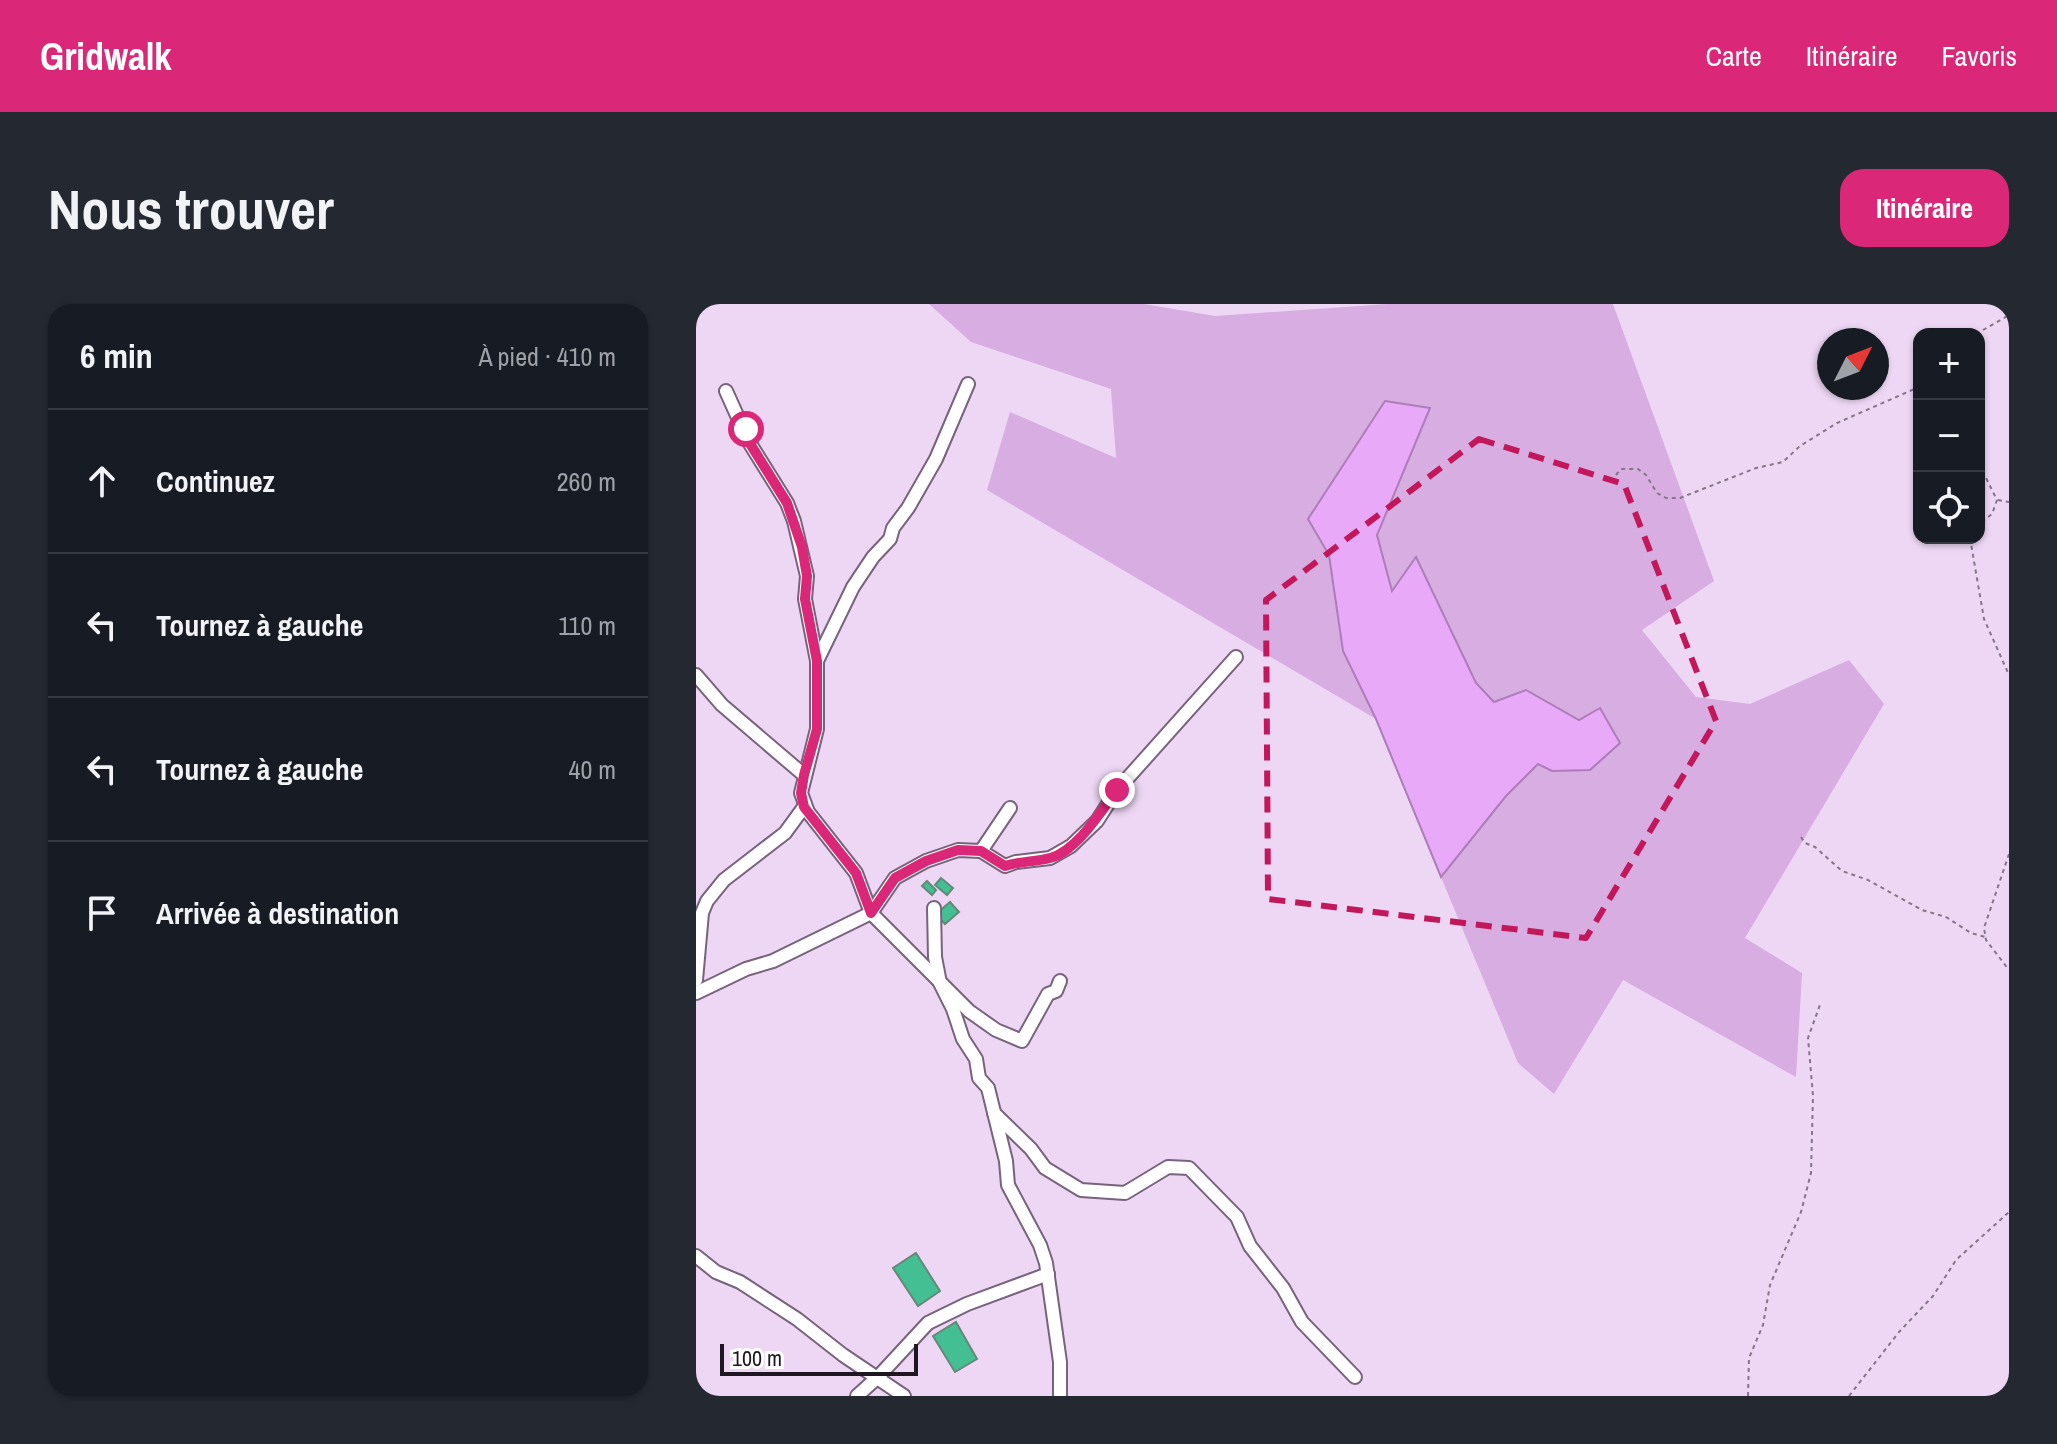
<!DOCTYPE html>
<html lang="fr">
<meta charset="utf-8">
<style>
:root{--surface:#171b24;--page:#242831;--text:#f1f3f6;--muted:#9ea1a6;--line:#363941;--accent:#db2777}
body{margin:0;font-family:"Archivo Narrow",sans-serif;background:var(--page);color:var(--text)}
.controls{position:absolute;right:24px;top:24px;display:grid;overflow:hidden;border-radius:16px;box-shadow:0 2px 6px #0004}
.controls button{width:72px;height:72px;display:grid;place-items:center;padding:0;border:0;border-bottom:2px solid var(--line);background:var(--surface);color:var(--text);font:40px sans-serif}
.compass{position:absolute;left:1121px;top:24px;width:72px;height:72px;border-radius:50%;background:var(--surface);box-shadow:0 2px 6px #0004;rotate:48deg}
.scale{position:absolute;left:24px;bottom:20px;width:198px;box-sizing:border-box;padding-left:8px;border:4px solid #1e1620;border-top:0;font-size:22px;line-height:28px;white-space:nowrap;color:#1e1620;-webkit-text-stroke:6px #fff;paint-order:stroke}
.stop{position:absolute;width:24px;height:24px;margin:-18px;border:6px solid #db2777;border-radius:50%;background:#fff}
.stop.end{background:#db2777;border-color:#fff;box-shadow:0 2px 8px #0008}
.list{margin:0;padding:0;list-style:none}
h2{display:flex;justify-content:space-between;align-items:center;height:104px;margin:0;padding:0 32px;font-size:34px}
h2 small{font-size:26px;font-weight:400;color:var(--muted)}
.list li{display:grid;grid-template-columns:52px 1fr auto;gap:24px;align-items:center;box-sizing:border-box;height:144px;padding:0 32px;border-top:2px solid var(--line)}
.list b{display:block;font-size:30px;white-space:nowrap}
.list em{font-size:26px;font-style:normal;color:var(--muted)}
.icon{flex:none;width:44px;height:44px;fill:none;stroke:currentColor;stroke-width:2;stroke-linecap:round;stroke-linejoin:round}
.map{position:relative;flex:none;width:1313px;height:1092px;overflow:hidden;border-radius:24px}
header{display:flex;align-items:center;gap:48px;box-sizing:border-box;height:112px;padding:0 40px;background:var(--accent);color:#fff}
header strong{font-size:38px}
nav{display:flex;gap:44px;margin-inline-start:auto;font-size:28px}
.intro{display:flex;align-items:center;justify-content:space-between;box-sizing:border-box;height:192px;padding:0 48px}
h1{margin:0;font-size:56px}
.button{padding:20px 36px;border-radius:24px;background:var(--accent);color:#fff;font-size:28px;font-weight:700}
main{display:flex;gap:48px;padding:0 48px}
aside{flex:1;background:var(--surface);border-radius:24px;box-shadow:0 2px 6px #0004}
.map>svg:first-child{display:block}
.green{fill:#d7ade2}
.water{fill:#e9a9f9;stroke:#ac7db8;stroke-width:2}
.building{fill:#43bf93;stroke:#658878;stroke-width:2}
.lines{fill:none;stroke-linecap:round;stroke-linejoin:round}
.street-casing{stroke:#77637c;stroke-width:16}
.path{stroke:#847588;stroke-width:2;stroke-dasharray:4 4;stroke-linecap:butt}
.street{stroke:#fff;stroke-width:12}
.route{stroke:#db2777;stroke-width:10}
.marked{fill:none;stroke:#c2185b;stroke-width:6;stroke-dasharray:16 10;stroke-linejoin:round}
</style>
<header>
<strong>Gridwalk</strong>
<nav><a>Carte</a><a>Itinéraire</a><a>Favoris</a></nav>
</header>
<div class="intro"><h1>Nous trouver</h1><a class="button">Itinéraire</a></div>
<main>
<aside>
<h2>6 min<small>À pied · 410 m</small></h2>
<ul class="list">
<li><svg class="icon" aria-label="ahead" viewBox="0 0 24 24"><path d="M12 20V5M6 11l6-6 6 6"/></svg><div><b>Continuez</b></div><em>260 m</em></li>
<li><svg class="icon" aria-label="left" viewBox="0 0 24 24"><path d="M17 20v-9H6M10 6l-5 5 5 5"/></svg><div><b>Tournez à gauche</b></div><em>110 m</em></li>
<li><svg class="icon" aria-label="left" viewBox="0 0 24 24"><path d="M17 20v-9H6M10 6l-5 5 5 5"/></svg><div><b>Tournez à gauche</b></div><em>40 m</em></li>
<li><svg class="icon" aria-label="arrive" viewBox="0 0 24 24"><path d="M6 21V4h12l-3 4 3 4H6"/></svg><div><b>Arrivée à destination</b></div></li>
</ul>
</aside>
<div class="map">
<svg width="1313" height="1092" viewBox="0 0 1313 1092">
<rect width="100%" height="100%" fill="#eed7f4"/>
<path class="green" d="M233,0H448L519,12L691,0H917L1018,277L946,326L1000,393L1054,400L1153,356L1188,400L1049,634L1106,669L1100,773L927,676L858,790L822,759L745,573L810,492L883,417L830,386L798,399L780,379L720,254L697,288L681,231L733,104L612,215L633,251L647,347L680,415L291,186L314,108L420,154L415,85L275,38Z"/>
<path class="water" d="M689,97L734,104L681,231L696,287L720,253L780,379L798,398L830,386L883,416L904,404L924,439L894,466L856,467L842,460L810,492L745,573L680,415L647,347L633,251L612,215Z"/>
<g class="building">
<path d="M245,574L257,584L251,591L239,581Z"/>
<path d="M231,577L240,586L236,591L226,582Z"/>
<path d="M254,598L263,608L249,620L240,610Z"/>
<path d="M220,949L244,987L222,1002L197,964Z"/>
<path d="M260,1018L281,1055L259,1068L237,1032Z"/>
</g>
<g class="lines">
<g class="street-casing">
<g id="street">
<path d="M272,80L240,155L212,204L197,224L194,235L177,253L157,283L121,357V425L105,489L112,508L160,569L175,609L273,707L300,726L326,737L352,690L360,687L364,677"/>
<path d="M30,87L53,138L91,199L98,217L111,272L109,295L121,357"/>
<path d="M0,371L26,401L108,471"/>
<path d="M285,547L309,562L320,558L354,554L375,542L401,517L421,486L540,353"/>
<path d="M238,604L239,653L244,679L257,705L267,735L280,755L283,774L292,784L310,857L312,881L344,941L350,959L364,1058V1092"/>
<path d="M0,676L6,609L11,597L28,576L89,529L108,503"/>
<path d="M0,689L50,665L77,657L175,609L199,574L230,557L262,546L285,547L314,504"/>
<path d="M298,809L335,845L349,864L385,886L429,889L472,863L493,864L541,913L554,942L587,984L606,1018L659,1073"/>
<path d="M0,952L20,968L44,978L101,1015L147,1051L208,1092"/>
<path d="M161,1092L182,1073L232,1019L271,1000L352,970"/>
</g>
</g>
<g class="path">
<path d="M1280,30L1313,11"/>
<path d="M1283,160L1301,196L1296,210L1283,220"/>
<path d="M920,171L925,165H942L950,171L961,189L970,194H984L1060,164L1087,158L1104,142L1141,119L1223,83"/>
<path d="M1302,196L1313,198"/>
<path d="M1274,234L1288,315L1313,371"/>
<path d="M1105,533L1109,539L1119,543L1146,567L1172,576L1226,606L1250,613L1275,629L1289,633"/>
<path d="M1313,550L1288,624L1290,636L1313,666"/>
<path d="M1052,1092L1053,1054L1067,1021L1074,981L1105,908L1115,869L1117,792L1112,734L1125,698"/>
<path d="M1153,1092L1203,1028L1237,992L1260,956L1313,908"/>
</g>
<use href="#street" class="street"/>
</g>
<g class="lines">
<path class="route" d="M50,125L53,138L91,199L106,243L111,272L109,295L121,357V425L108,471L105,489L108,503L160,569L175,609L199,574L230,557L262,546L285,547L309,562C324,557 339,558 354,554C381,547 405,507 421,486"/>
</g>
<path class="marked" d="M783,135L928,180L1020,417L890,634L572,595L570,296Z"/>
</svg>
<div class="controls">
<button>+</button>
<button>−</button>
<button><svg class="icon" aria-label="locate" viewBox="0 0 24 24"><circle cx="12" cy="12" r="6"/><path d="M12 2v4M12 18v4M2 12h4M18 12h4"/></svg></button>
</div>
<svg class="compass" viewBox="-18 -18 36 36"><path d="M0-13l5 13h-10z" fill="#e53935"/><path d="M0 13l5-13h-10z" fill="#9ea1a6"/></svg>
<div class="scale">100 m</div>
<div class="stop" style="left:50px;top:125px"></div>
<div class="stop end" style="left:421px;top:486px"></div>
</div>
</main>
